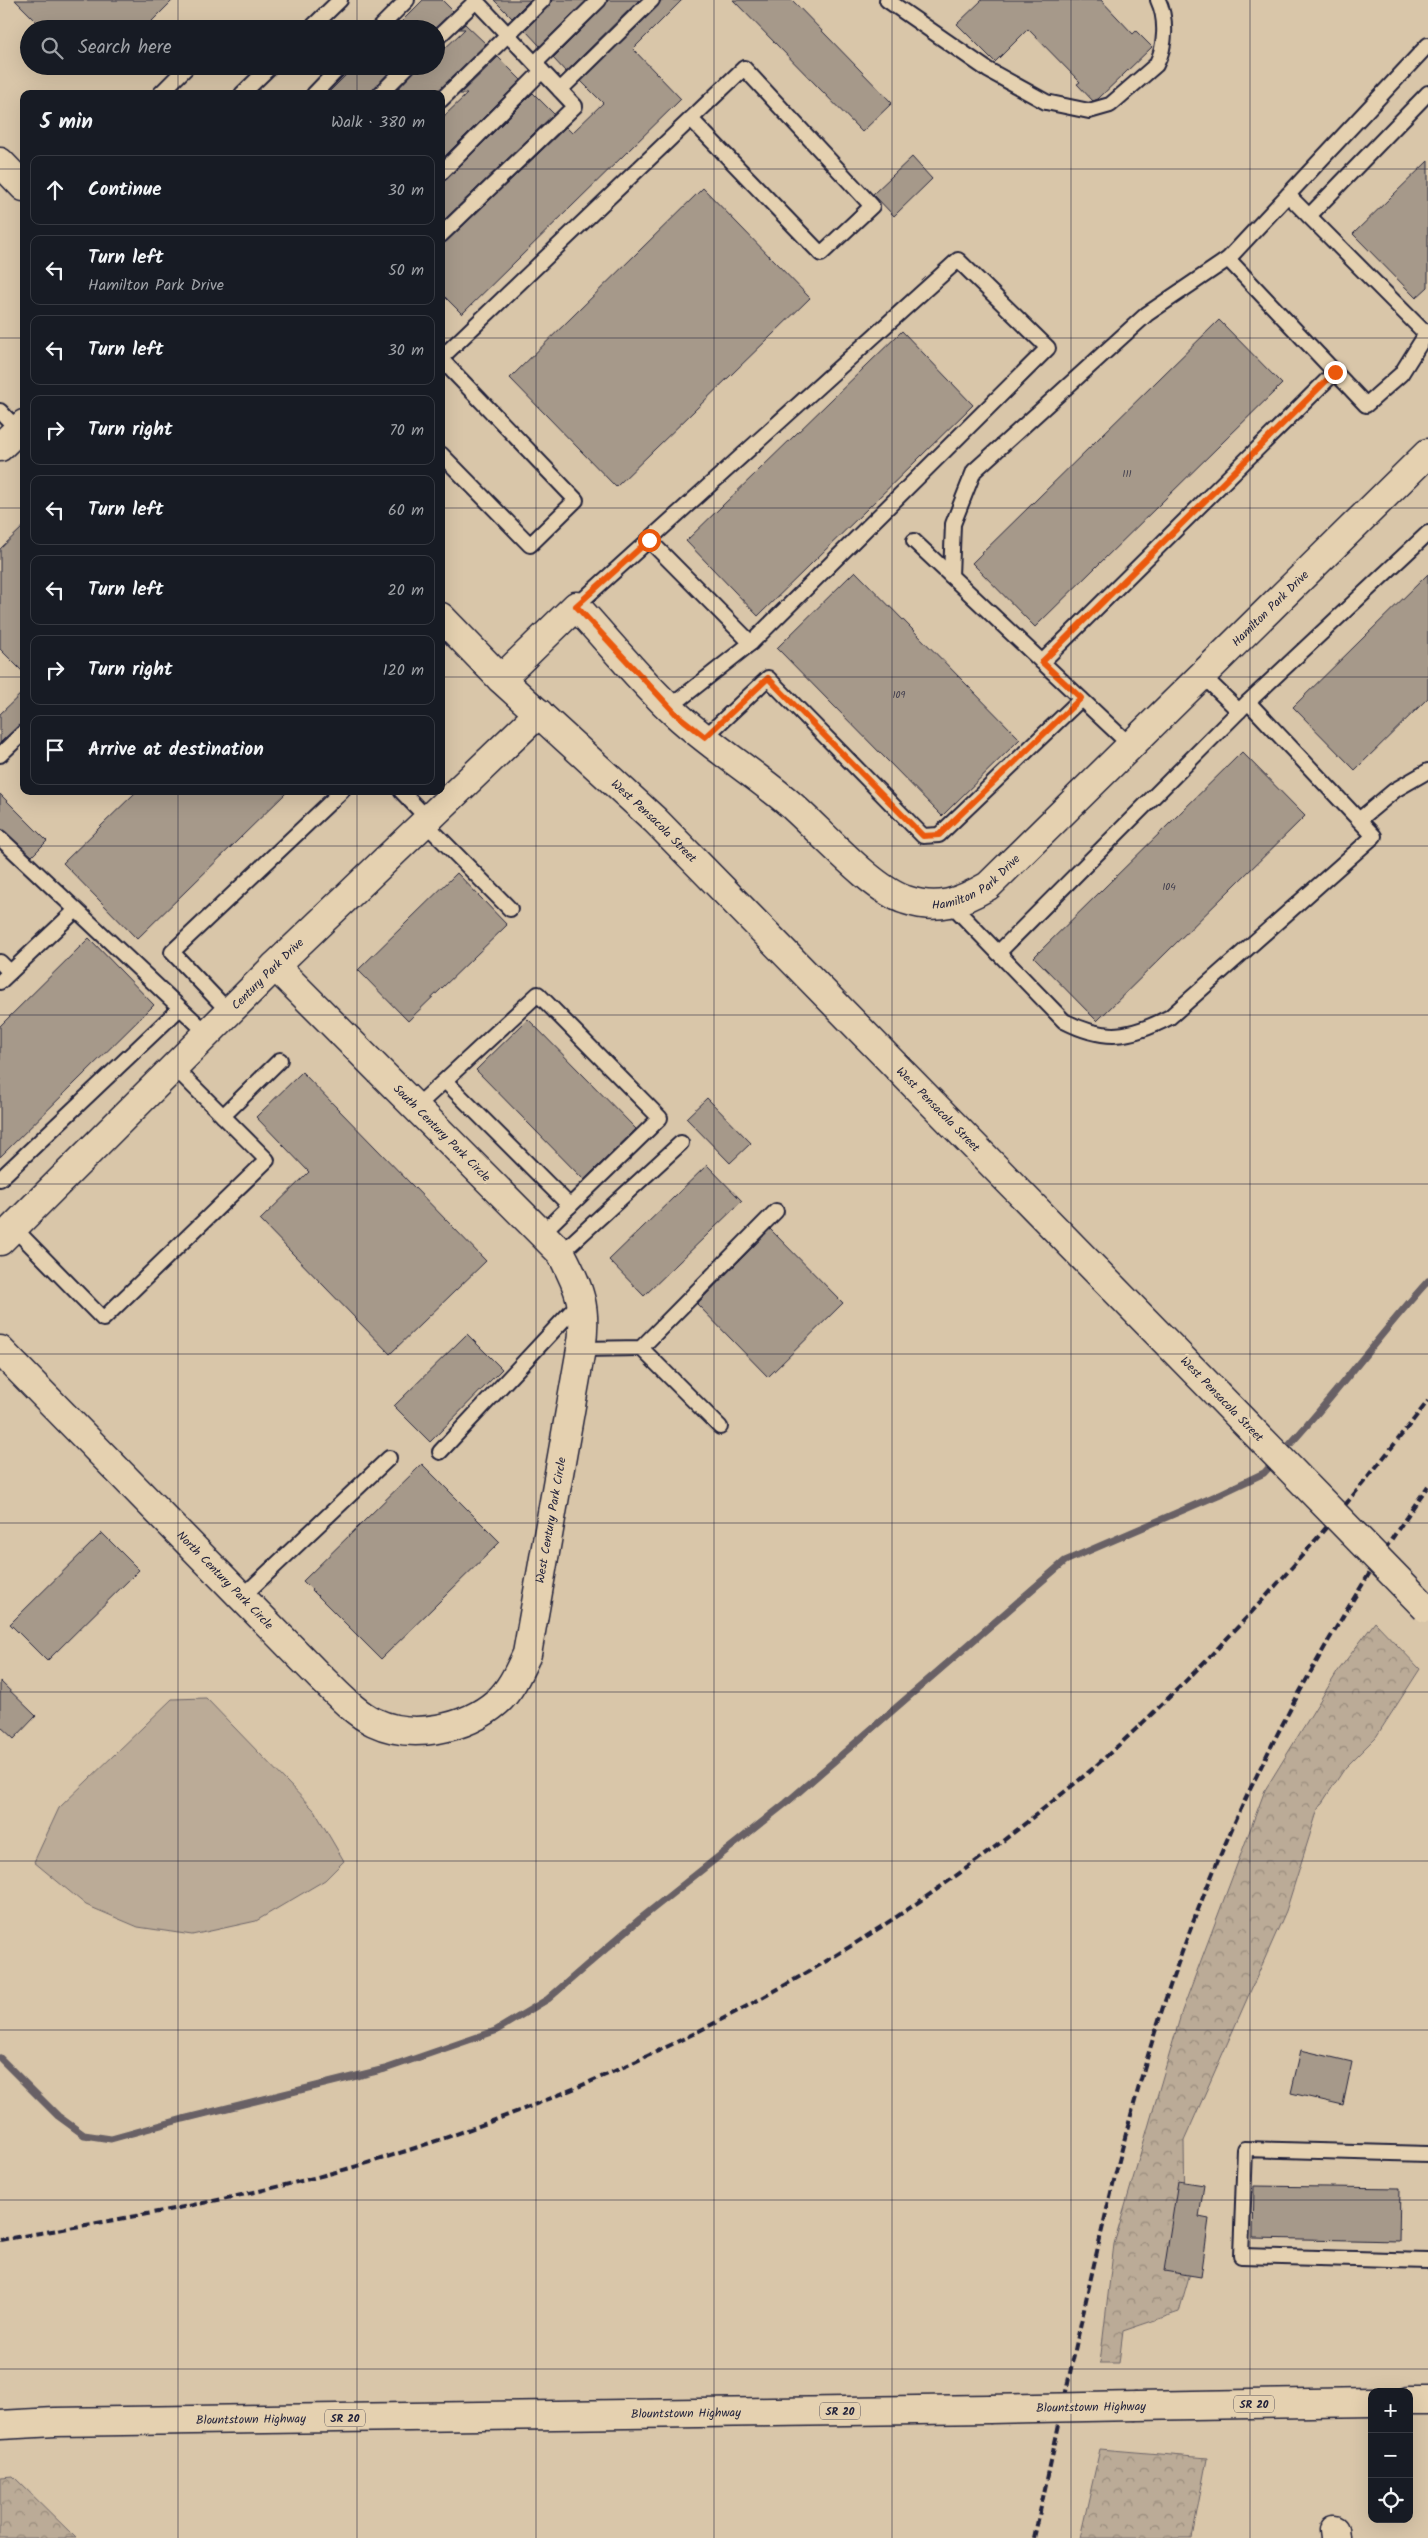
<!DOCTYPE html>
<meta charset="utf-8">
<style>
:root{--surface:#171b24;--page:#242831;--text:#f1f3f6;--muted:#9ea1a6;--line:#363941}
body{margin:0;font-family:Kalam,sans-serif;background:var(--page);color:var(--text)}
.controls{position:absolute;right:15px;bottom:15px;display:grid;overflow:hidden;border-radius:10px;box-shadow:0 5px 20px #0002}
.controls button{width:45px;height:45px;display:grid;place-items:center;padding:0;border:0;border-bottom:1px solid var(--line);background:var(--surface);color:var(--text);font:25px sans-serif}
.stop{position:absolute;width:15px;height:15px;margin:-11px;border:4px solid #ea580c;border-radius:50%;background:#fff}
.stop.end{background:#ea580c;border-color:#fff;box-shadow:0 1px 5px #0008}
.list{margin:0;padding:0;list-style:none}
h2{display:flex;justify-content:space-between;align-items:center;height:65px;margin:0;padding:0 20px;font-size:21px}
h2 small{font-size:16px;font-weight:400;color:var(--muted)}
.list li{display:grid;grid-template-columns:32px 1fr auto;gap:15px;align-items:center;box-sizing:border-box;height:70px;margin:0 10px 10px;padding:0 10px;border:1px solid var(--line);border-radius:10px}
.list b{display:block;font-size:19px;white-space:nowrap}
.list p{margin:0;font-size:16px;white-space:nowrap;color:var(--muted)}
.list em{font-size:16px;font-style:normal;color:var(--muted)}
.icon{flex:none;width:28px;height:28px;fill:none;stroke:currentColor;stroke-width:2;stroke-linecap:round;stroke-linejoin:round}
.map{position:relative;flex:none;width:1428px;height:2538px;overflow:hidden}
.search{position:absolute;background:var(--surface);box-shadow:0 5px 20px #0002;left:20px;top:20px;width:425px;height:55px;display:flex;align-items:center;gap:12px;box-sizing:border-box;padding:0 18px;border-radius:28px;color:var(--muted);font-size:19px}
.panel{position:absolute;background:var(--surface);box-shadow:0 5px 20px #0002;left:20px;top:90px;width:425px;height:705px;border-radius:10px}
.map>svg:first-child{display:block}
.forest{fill:url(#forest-crowns);stroke:#6e6669}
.green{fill:#bbab97;stroke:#6e6669}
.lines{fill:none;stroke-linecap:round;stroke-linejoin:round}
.stream{stroke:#676065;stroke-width:7}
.building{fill:#a6998a;stroke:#22223b}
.lane-casing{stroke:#22223b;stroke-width:18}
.street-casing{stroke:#22223b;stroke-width:31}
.secondary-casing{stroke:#22223b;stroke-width:31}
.primary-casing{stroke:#22223b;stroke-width:31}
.lane{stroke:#e5d1b0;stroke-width:14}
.street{stroke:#e5d1b0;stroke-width:28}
.secondary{stroke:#e5d1b0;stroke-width:28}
.primary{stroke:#e5d1b0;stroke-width:28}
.rail{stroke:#22223b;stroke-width:4;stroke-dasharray:8 4;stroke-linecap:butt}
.secondary-bridge-casing{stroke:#22223b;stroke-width:31;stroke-linecap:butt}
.primary-bridge-casing{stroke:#22223b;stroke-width:31;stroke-linecap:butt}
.secondary-bridge{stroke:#e5d1b0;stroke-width:28}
.primary-bridge{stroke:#e5d1b0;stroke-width:28}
.route{stroke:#ea580c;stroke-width:6}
.grid{fill:none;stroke:#22223b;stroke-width:1;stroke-opacity:0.55}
.labels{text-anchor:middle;stroke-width:5;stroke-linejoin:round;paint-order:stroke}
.number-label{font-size:10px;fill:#43404f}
.shield{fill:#e5d1b0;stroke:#5c565e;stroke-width:1}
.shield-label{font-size:11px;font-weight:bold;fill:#22223b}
.street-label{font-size:12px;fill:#22223b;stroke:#e5d1b0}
</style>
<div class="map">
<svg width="1428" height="2538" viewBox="0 0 1428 2538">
<defs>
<pattern id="forest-crowns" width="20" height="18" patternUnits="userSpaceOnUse" patternTransform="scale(1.25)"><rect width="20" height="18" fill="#bbab97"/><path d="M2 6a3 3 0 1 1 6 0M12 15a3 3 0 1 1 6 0" fill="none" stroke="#988b7c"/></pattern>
</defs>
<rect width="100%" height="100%" fill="#d9c6a9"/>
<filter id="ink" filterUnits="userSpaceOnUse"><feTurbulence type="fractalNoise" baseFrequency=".02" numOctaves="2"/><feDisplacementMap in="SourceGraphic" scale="10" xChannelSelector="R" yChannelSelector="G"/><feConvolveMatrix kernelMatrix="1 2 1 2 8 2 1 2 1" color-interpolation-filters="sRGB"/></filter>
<g filter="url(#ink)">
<g class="forest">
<path d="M1375,1622L1420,1669L1376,1737L1345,1768L1318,1809L1286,1911L1184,2141L1185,2220L1192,2266L1179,2312L1123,2331L1119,2363H1100L1114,2244L1182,2011L1265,1790L1338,1671Z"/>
<path d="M1100,2449L1207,2458L1192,2538H1080Z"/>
<path d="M13,2476L76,2538H0V2477Z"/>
</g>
<path class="green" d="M206,1698L314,1810L344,1861L325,1880L256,1921L192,1935L138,1927L86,1905L34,1862L59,1808L172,1699Z"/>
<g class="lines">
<g class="stream">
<path d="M1282,1453C1334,1398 1377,1337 1428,1281"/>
<path d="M0,2058L58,2116L84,2135L111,2139L183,2119L385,2069L495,2031L548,1999L640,1919L786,1803L1065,1561L1218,1495L1264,1473L1275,1461"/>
</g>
</g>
<g class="building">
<path d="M15,0H173L144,29H44Z"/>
<path d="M423,0H442L453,11L434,29H394Z"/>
<path d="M494,0H530L512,18Z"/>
<path d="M552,0H587L540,46L525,30L549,6Z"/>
<path d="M608,0H639L566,72L553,58L605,6Z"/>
<path d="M661,0H682L633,49L681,99L462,314L441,293V244L447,241L566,127L572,133L603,103L581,81L658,6Z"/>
<path d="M733,0H792L892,103L862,132Z"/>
<path d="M982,0H1101L1133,34L1136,31L1152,47L1098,99L1093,101L1077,84L1080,82L1028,29L995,62L957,24Z"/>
<path d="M465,24L486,44L435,94H393L414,72L417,66H436V57L465,29H459Z"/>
<path d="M498,57L521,80L441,160V119L467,94H460Z"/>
<path d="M355,66H395L374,88L371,94H327Z"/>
<path d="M533,93L554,114L441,223V182L447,179Z"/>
<path d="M912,157L932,179L894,216L873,194Z"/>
<path d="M1428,161V287L1416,298L1353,234Z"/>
<path d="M703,188L810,298L616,487L510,378Z"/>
<path d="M1219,320L1282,384L1035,627L972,563Z"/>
<path d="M902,331L973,405L758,616L686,541Z"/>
<path d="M24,526V673L0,649V549Z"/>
<path d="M855,571L1020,739L942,816L777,648Z"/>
<path d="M1428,574V698L1355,770L1293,707Z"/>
<path d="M24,691V721L0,743V714Z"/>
<path d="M1242,752L1305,816L1097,1021L1034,957Z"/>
<path d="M137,791H288L137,939L63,863Z"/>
<path d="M0,794L47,841L32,856L0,828Z"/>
<path d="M457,873L507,925L408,1021L358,970Z"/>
<path d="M89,938L154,1005L0,1157V1026Z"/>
<path d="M528,1019L636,1129L584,1180L476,1070Z"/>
<path d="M302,1072L486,1261L390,1354L260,1220L309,1172L256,1117Z"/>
<path d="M707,1098L751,1143L730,1163L686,1118Z"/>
<path d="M707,1165L742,1201L644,1296L609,1260Z"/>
<path d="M770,1229L843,1303L768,1377L697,1304Z"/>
<path d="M467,1334L502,1369L430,1442L394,1406Z"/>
<path d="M422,1464L500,1542L381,1659L303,1581Z"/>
<path d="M102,1533L139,1570L47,1661L10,1624Z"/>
<path d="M0,1681L36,1716L14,1739L0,1726Z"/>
<path d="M1301,2050L1352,2062L1343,2105L1291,2093Z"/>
<path d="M1178,2181L1204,2185L1199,2217L1209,2219L1201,2277L1164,2271Z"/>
<path d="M1254,2186L1400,2188L1399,2241L1253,2238Z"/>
</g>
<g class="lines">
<g class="lane-casing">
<g id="lane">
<path d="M887,0L988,70L1046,102L1089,111L1110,105L1156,65C1166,46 1167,19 1158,0"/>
<path d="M310,29L340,0"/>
<path d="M378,29L407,0"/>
<path d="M436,39L476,1"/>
<path d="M535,63L599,0"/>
<path d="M560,90L652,0"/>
<path d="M160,94L188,66"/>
<path d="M242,94L271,66"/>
<path d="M314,94L341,66"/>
<path d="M380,94L408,66"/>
<path d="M441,100L543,0"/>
<path d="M441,173L542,71"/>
<path d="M1288,195L1428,336"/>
<path d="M1309,216L1428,93"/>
<path d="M441,235L575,106L475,0"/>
<path d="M1228,259L1366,405L1401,374L1428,331"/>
<path d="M441,358L744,68L872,206L821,254L691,119"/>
<path d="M441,359L576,500L530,545L441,454"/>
<path d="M0,411L18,430"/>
<path d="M649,540L751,643"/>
<path d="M914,541L1131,746"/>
<path d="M951,576L953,524L974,471L1147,314L1228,259L1428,45"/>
<path d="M576,606L958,260L1048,348L751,643L670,707"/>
<path d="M1042,662L1335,372"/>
<path d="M1202,675L1239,711"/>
<path d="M705,737L768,678L923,836L939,835L1081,699"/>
<path d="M0,755L24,732"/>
<path d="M401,791L428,819"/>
<path d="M1359,820L1395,790L1428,771"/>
<path d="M425,823L510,909"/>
<path d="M0,838L208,1034"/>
<path d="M950,903L1064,1021C1105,1042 1130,1038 1170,1017L1374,836L1248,702"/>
<path d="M998,953L1248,702L1428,533"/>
<path d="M0,962L10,972"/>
<path d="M0,982L76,910"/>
<path d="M229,1012L172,952L342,791"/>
<path d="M445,1081L570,1206"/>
<path d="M416,1107L538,994L660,1118L542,1233"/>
<path d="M223,1116L280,1060"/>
<path d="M0,1179L180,1008"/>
<path d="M13,1227L103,1319L267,1160L174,1067"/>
<path d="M561,1253L681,1143"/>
<path d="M641,1348L720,1427"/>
<path d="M581,1349L641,1348L776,1211"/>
<path d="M440,1452L581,1301"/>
<path d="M242,1597L389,1458"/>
<path d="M1428,2154L1245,2149L1241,2256L1428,2261"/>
</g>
</g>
<g class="street-casing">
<g id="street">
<path d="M0,447L24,424"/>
<path id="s1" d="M501,679L576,606C608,641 642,683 677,715C712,747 754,773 790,804C819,829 872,890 906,900C939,911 960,902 988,886L1428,453"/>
<path id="s2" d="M0,1241L275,966L539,713"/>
<path id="s3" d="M0,1350L319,1676C336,1692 353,1712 374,1722C412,1740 466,1729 497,1702C511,1690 519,1671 527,1654L581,1349C588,1308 579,1287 561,1253L275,966"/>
<path d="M1334,2530L1335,2538"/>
</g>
</g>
<g class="secondary-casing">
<g id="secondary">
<path d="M0,162L24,187"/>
<path id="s4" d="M441,617L501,679L655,820L1217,1394"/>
</g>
</g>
<g class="primary-casing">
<g id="primary">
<path d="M1409,2401H1428"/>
<path d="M1137,2406L1372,2402"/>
<path id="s5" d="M0,2425L55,2422L989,2409"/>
</g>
</g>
<use href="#lane" class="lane"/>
<use href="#street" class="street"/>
<use href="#secondary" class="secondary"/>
<use href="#primary" class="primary"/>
<g class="rail">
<path d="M0,2240C120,2219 243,2199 361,2165C601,2093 830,1979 1027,1822C1051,1802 1077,1783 1100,1762C1222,1653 1328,1531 1428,1401"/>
<path d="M1034,2538C1074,2361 1107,2180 1163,2007C1224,1821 1315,1646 1428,1486"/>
</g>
<g class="secondary-bridge-casing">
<path id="secondary-bridge" d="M1217,1394L1426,1608"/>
</g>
<g class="primary-bridge-casing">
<path id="primary-bridge" d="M989,2409L1137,2406"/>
</g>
<use href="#secondary-bridge" class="secondary-bridge"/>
<use href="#primary-bridge" class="primary-bridge"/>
</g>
</g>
<g class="lines" filter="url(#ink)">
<path class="route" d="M649,540L576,606L676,714L705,737L768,678L923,836L939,835L1081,698L1042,662L1335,372"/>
</g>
<path class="grid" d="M178,0V29M357,0V29M536,0V2538M714,0V2538M892,0V2538M1071,0V2538M1250,0V2538M178,66V94M357,66V94M0,169H24M441,169H1428M0,338H24M441,338H1428M0,508H24M441,508H1428M0,677H24M441,677H1428M178,791V2538M357,791V2538M0,846H1428M0,1015H1428M0,1184H1428M0,1354H1428M0,1523H1428M0,1692H1428M0,1861H1428M0,2030H1428M0,2200H1428M0,2369H1428"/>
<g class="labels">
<g class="number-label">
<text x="1127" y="477">111</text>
<text x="899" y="698">109</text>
<text x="1169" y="890">104</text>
</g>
<g class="shield">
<rect x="1234" y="2395.5" width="40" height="17" rx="4"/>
<rect x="820" y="2402.5" width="40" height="17" rx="4"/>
<rect x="325" y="2409.5" width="40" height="17" rx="4"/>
</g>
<g class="shield-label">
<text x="1254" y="2408">SR 20</text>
<text x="840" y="2415">SR 20</text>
<text x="345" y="2422">SR 20</text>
</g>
<g class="street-label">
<text dy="4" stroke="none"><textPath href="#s1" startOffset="1031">Hamilton Park Drive</textPath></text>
<text dy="4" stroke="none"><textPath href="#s4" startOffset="295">West Pensacola Street</textPath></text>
<text dy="4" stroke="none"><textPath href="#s1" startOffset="626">Hamilton Park Drive</textPath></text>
<text dy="4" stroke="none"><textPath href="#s2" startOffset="378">Century Park Drive</textPath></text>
<text dy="4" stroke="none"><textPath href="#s4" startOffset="700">West Pensacola Street</textPath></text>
<text transform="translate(442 1133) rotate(45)" y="4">South Century Park Circle</text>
<text transform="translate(1222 1399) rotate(46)" y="4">West Pensacola Street</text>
<text dy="4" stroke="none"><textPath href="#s3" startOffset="852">West Century Park Circle</textPath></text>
<text dy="4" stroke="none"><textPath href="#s3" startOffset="322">North Century Park Circle</textPath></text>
<text transform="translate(1091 2407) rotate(-1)" y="4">Blountstown Highway</text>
<text dy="4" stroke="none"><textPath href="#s5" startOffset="686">Blountstown Highway</textPath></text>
<text dy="4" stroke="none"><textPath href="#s5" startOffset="251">Blountstown Highway</textPath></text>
</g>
</g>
</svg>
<div class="controls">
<button>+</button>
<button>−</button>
<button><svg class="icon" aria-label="locate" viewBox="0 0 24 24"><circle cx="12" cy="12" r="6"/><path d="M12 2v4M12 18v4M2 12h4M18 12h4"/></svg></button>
</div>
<div class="stop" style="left:649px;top:540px"></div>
<div class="stop end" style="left:1335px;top:372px"></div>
<div class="search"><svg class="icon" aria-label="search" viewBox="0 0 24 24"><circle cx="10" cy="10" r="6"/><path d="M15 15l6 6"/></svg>Search here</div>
<section class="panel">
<h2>5 min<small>Walk · 380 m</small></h2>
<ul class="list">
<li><svg class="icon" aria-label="ahead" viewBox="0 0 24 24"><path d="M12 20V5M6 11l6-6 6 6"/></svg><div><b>Continue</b></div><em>30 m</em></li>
<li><svg class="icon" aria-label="left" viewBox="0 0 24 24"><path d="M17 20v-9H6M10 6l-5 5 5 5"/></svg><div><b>Turn left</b><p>Hamilton Park Drive</p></div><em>50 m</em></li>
<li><svg class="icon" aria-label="left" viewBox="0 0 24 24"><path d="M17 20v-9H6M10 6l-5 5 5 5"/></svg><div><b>Turn left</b></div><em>30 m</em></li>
<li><svg class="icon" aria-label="right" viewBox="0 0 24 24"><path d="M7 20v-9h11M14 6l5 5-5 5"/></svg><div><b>Turn right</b></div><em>70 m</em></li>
<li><svg class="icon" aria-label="left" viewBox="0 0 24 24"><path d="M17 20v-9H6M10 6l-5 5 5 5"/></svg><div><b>Turn left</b></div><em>60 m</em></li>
<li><svg class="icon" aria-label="left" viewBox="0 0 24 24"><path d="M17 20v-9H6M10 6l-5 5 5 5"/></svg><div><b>Turn left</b></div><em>20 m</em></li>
<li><svg class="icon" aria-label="right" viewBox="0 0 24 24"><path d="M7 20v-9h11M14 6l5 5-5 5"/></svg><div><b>Turn right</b></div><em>120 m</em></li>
<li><svg class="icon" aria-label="arrive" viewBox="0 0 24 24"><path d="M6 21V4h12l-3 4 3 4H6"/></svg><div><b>Arrive at destination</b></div></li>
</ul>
</section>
</div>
